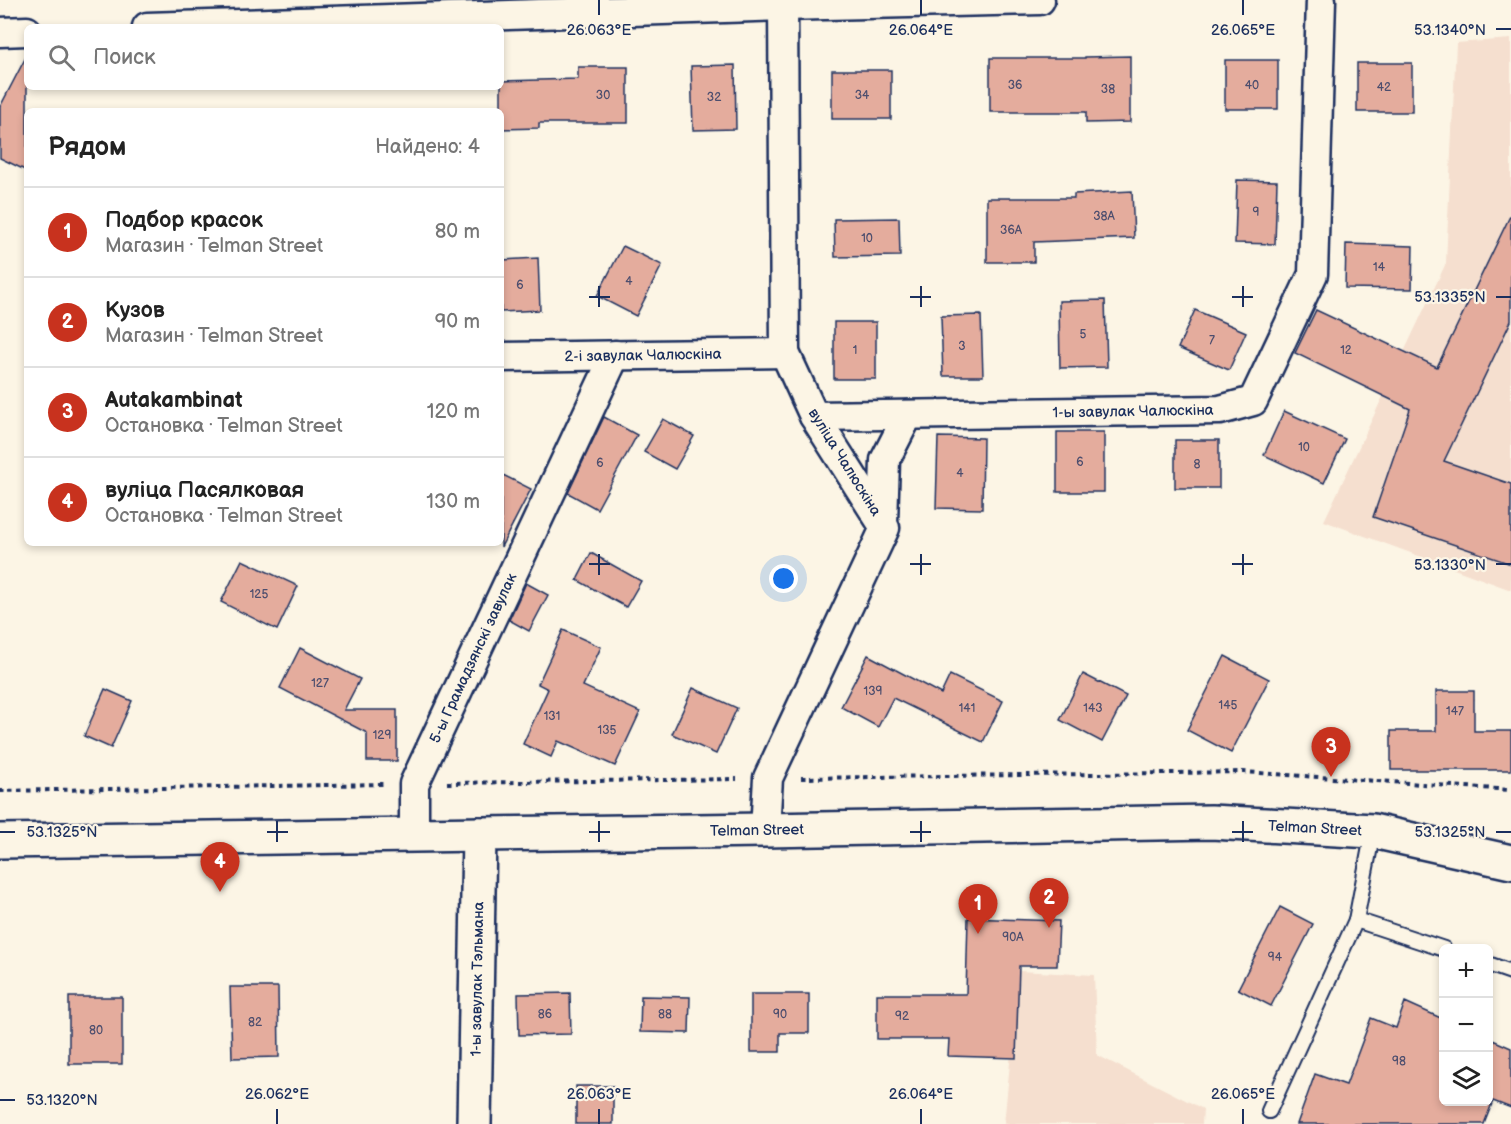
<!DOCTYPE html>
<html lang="ru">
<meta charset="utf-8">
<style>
:root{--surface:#fff;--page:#f2f2f2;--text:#222;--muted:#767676;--line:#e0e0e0;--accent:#c8321e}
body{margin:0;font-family:"Balsamiq Sans",sans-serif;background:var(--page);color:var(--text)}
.controls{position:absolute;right:18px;bottom:18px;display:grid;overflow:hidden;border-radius:9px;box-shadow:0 3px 9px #0003}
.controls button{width:54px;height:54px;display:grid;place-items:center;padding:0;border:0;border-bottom:2px solid var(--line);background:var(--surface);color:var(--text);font:30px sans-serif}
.you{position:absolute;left:784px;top:579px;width:21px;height:21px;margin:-15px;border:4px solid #fff;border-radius:50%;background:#1a73e8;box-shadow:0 0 0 9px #1a73e833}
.badge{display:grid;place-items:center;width:39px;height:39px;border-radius:50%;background:var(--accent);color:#fff;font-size:20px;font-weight:700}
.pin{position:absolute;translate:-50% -50px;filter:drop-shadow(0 2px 3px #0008)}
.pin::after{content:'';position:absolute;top:32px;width:21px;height:18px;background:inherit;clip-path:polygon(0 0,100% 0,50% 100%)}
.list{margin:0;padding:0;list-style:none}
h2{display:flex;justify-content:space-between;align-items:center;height:78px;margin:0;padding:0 24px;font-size:26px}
h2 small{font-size:20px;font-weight:400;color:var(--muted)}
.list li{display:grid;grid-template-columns:39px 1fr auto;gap:18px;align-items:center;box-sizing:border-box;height:90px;padding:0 24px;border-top:2px solid var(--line)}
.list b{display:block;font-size:22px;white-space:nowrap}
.list p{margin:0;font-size:20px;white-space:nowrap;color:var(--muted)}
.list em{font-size:20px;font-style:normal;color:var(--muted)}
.icon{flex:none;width:33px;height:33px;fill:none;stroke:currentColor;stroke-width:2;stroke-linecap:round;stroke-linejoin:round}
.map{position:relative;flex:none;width:1511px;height:1124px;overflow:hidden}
.search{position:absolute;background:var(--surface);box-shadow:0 3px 9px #0003;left:24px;top:24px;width:480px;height:66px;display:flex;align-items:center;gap:15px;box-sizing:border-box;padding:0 21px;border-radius:9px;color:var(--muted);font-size:22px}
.panel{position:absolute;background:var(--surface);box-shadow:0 3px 9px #0003;left:24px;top:108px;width:480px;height:438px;border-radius:9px}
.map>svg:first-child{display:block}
.built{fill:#f5dfcf}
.building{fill:#e4ac9d;stroke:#1b2f5e;stroke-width:1.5}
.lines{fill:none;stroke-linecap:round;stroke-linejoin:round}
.service-casing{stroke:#1b2f5e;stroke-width:18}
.minor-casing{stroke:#1b2f5e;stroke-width:33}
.secondary-casing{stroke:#1b2f5e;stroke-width:38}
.path{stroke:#1b2f5e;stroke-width:4;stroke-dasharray:4.5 4.5;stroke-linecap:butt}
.service{stroke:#fcf5e5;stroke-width:14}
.minor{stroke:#fcf5e5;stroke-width:28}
.secondary{stroke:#fcf5e5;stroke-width:33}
.ticks{fill:none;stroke:#1b2f5e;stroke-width:2}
.labels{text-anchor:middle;stroke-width:4.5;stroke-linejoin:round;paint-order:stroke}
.number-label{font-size:12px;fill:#4d4e6e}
.street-label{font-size:15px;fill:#1b2f5e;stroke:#fcf5e5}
.ticks-label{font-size:15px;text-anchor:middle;fill:#1b2f5e;stroke:#fcf5e5;stroke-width:4.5;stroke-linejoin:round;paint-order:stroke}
</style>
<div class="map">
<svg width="1511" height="1124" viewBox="0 0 1511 1124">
<rect width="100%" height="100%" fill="#fcf5e5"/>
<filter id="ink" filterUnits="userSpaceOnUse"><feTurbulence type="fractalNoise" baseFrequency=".0167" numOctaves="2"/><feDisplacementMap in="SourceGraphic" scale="12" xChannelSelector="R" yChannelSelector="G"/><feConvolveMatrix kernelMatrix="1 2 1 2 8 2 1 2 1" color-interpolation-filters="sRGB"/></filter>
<g filter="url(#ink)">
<g class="built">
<path d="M1511,39V590L1324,521L1446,263L1456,43Z"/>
<path d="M1019,971L1094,975L1097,1055L1203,1109L1202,1124H1004Z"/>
</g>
<g class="building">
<path d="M27,55V171L0,158V107Z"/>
<path d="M1130,56V122L1086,123V112H990V58H1085V57Z"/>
<rect x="1225" y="60" width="53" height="49"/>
<rect x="1357" y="63" width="55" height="49"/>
<path d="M735,65L736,129L693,130L691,66Z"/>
<path d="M578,67H628V123H539V128L501,129V81L578,79Z"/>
<rect x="832" y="70" width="59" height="49"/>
<path d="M1237,180L1277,181L1275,244L1235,243Z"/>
<path d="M1132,191L1134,238L1034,242V262H987V198H1074V194Z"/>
<path d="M1511,214V321L1444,461L1511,484V564L1373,517L1410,409L1295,353L1316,310L1437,367Z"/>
<path d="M899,218L900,256L835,257L834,219Z"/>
<path d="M1346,244L1413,246L1412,289L1345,288Z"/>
<path d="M623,246L662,265L636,316L597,296Z"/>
<path d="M538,258L540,310L501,312V260Z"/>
<path d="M1105,300L1107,367L1060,368L1059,301Z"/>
<path d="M1195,310L1246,332L1229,370L1178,348Z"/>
<path d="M981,315L983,376H943L941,316Z"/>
<rect x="834" y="322" width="42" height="57"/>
<path d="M1284,411L1345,439L1324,483L1264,455Z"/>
<path d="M604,417L637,435L597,509L568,493Z"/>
<path d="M663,419L694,436L675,469L644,452Z"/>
<rect x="1057" y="432" width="47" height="60"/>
<path d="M938,437L983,438L982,509L936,508Z"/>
<rect x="1175" y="440" width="44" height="48"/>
<path d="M501,474L531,489L501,547Z"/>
<path d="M591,553L641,581L626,607L577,580Z"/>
<path d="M242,560L298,586L277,630L221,602Z"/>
<path d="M526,583L548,595L529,631L509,620Z"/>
<path d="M563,630L601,647L583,686L640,712L615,766L558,741L551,757L523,744L548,689L538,684Z"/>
<path d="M300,648L360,679L344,710H397V761H367V733L280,688Z"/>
<path d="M868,655L941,694L950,675L1003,701L983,742L893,698L878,727L841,707Z"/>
<path d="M1225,656L1269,679L1231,753L1187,730Z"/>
<path d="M1083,674L1126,696L1102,742L1060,720Z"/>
<path d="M693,688L737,708L716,754L672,734Z"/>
<path d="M105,689L132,701L111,748L84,736Z"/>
<path d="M1436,691H1474V731H1511V770H1391V731H1436Z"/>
<path d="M1280,907L1313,924L1271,1006L1238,989Z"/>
<path d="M968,918L1059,921L1057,966H1019L1016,1058L948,1056L949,1039H877V994H966Z"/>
<path d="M230,987H278L279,1057L232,1058Z"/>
<path d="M570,993L571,1034L519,1035L518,994Z"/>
<path d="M751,994H809V1033H780V1052H751Z"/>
<path d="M641,996L690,997L689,1033L640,1032Z"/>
<rect x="69" y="997" width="53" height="67"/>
<path d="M1405,1002L1443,1019V1101H1488V1038L1511,1048V1108L1493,1101L1484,1124H1297L1315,1074L1346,1085L1371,1018L1396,1028Z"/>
<rect x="576" y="1086" width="37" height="38"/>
</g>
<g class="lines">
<g class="service-casing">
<g id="service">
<path d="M1356,920L1373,831"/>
<path d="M1488,964L1511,972"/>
<path d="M1269,1111L1356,920L1444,949"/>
</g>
</g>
<g class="minor-casing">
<g id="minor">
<path d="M147,27L783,6L1040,0"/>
<path d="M0,32L27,31"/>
<path d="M501,357L785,353"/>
<path d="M814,416L1220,410L1253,401L1313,274L1321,0"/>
<path d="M883,523L885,460L908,415"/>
<path d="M765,830L768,778L885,528L814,416L785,353L783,0"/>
<path d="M414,834V784L615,355"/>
</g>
</g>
<g class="secondary-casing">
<g id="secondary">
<path d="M0,841L765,830L1211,822L1373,831L1511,862"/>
<path d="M474,1124L479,834"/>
</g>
</g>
<g class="path">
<path d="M801,778L1244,772L1511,790"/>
<path d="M447,783L737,779"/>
<path d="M0,791L383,784"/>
</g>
<use href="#service" class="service"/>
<use href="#minor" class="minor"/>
<use href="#secondary" class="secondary"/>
</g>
</g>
<path class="ticks" d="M599,0V15M921,0V15M1243,0V15M1496,29H1511M599,286V307M921,286V307M1243,286V307M589,297H610M910,297H931M1232,297H1253M1496,297H1511M599,554V575M921,554V575M1243,554V575M589,564H610M910,564H931M1232,564H1253M1496,564H1511M277,821V842M599,821V842M921,821V842M1243,821V842M0,832H15M267,832H288M589,832H610M910,832H931M1232,832H1253M1496,832H1511M0,1100H15M277,1109V1124M599,1109V1124M921,1109V1124M1243,1109V1124"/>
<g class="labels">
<g class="number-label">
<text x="1015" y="89">36</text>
<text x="1252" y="89">40</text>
<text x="1384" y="91">42</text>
<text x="1108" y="93">38</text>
<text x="603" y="99">30</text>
<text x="862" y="99">34</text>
<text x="714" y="101">32</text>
<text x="1256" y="216">9</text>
<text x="1104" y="220">38А</text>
<text x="1011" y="234">36А</text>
<text x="867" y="242">10</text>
<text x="1379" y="271">14</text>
<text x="629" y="285">4</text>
<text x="520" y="289">6</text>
<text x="1083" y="338">5</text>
<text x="1212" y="344">7</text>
<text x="962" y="350">3</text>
<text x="855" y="354">1</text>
<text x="1346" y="354">12</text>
<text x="1304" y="451">10</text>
<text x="1080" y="466">6</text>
<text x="600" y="467">6</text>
<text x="1197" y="468">8</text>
<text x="960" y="477">4</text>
<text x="259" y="598">125</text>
<text x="320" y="687">127</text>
<text x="873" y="695">139</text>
<text x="1228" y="709">145</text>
<text x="967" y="712">141</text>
<text x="1093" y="712">143</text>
<text x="1455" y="715">147</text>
<text x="552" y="720">131</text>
<text x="607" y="734">135</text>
<text x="382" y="739">129</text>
<text x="1013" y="941">90А</text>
<text x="1275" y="961">94</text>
<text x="545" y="1018">86</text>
<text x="665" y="1018">88</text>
<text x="780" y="1018">90</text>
<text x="902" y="1020">92</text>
<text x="255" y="1026">82</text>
<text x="96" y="1034">80</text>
<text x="1399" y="1065">98</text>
</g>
<g class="street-label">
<text transform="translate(643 355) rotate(-1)" y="5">2-і завулак Чалюскіна</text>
<text transform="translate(1133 411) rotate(-1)" y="5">1-ы завулак Чалюскіна</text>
<text transform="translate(845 462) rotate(58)" y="5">вуліца Чалюскіна</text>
<text transform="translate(473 658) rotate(-65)" y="5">5-ы Грамадзянскі завулак</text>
<text transform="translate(1315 828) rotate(3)" y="5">Telman Street</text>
<text transform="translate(757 830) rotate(-1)" y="5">Telman Street</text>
<text transform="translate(477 979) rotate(-89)" y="5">1-ы завулак Тэльмана</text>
</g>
</g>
<g class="ticks-label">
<text x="1450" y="35">53.1340°N</text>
<text x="599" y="35">26.063°E</text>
<text x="921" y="35">26.064°E</text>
<text x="1243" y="35">26.065°E</text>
<text x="1450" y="302">53.1335°N</text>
<text x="1450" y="570">53.1330°N</text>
<text x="62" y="837">53.1325°N</text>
<text x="1450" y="837">53.1325°N</text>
<text x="277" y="1099">26.062°E</text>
<text x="599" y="1099">26.063°E</text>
<text x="921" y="1099">26.064°E</text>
<text x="1243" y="1099">26.065°E</text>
<text x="62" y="1105">53.1320°N</text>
</g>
</svg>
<div class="controls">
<button>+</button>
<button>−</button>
<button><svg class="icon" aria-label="layers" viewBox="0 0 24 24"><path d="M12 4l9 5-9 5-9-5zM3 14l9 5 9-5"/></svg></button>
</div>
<div class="you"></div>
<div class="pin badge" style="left:978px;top:934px">1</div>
<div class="pin badge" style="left:1049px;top:928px">2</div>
<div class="pin badge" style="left:1331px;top:777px">3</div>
<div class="pin badge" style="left:220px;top:892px">4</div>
<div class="search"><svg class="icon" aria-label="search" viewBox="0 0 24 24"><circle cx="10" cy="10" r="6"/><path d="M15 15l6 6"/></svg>Поиск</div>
<section class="panel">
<h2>Рядом<small>Найдено: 4</small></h2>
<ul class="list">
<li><span class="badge">1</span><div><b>Подбор красок</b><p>Магазин · Telman Street</p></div><em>80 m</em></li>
<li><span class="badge">2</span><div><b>Кузов</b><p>Магазин · Telman Street</p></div><em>90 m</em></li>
<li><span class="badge">3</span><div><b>Autakambinat</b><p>Остановка · Telman Street</p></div><em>120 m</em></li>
<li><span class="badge">4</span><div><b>вуліца Пасялковая</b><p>Остановка · Telman Street</p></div><em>130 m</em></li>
</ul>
</section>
</div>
